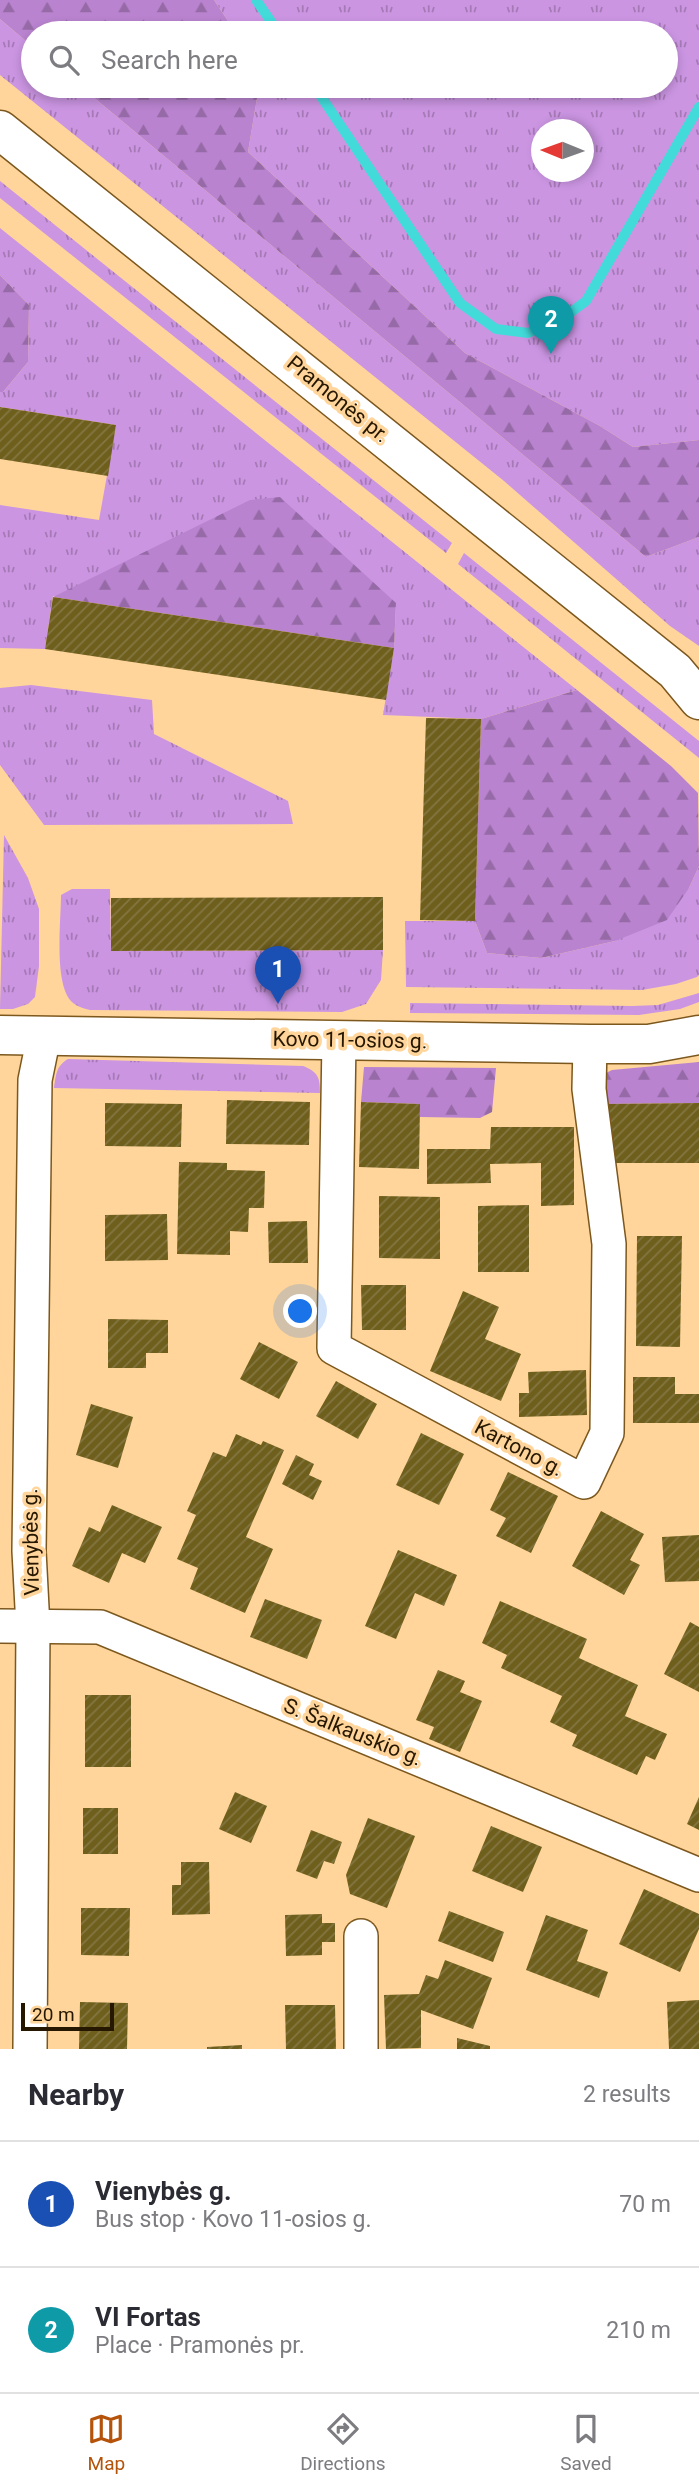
<!DOCTYPE html>
<meta charset="utf-8">
<style>
:root{--surface:#fff;--page:#f2f2f3;--text:#2b2b33;--muted:#7c7c81;--line:#e1e1e2;--accent:#b45309}
body{margin:0;font-family:Roboto,sans-serif;background:var(--page);color:var(--text)}
.compass{position:absolute;left:531px;top:119px;width:63px;height:63px;border-radius:50%;background:var(--surface);box-shadow:0 4px 10px #0003;rotate:271deg}
.scale{position:absolute;left:21px;bottom:18px;width:93px;box-sizing:border-box;padding-left:7px;border:4px solid #261701;border-top:0;font-size:19px;line-height:24px;white-space:nowrap;color:#261701;-webkit-text-stroke:5px #ffd59b;paint-order:stroke}
.you{position:absolute;left:301px;top:1312px;width:24px;height:24px;margin:-18px;border:5px solid #fff;border-radius:50%;background:#1a73e8;box-shadow:0 0 0 10px #1a73e833}
.badge{display:grid;place-items:center;width:46px;height:46px;border-radius:50%;background:var(--accent);color:#fff;font-size:23px;font-weight:700}
.pin{position:absolute;translate:-50% -58px;filter:drop-shadow(0 2px 4px #0008)}
.pin::after{content:'';position:absolute;top:37px;width:24px;height:21px;background:inherit;clip-path:polygon(0 0,100% 0,50% 100%)}
.list{margin:0;padding:0;list-style:none}
h2{display:flex;justify-content:space-between;align-items:center;height:91px;margin:0;padding:0 28px;font-size:30px}
h2 small{font-size:23px;font-weight:400;color:var(--muted)}
.list li{display:grid;grid-template-columns:46px 1fr auto;gap:21px;align-items:center;box-sizing:border-box;height:126px;padding:0 28px;border-top:2px solid var(--line)}
.list b{display:block;font-size:26px;white-space:nowrap}
.list p{margin:0;font-size:23px;white-space:nowrap;color:var(--muted)}
.list em{font-size:23px;font-style:normal;color:var(--muted)}
.icon{flex:none;width:38px;height:38px;fill:none;stroke:currentColor;stroke-width:2;stroke-linecap:round;stroke-linejoin:round}
.map{position:relative;flex:none;width:699px;height:2049px;overflow:hidden}
.search{position:absolute;background:var(--surface);box-shadow:0 4px 10px #0003;left:21px;right:21px;top:21px;height:77px;display:flex;align-items:center;gap:18px;box-sizing:border-box;padding:0 24px;border-radius:38px;color:var(--muted);font-size:26px}
.sheet{height:343px;background:var(--surface)}
nav{display:flex;justify-content:space-around;align-items:center;box-sizing:border-box;height:98px;border-top:2px solid var(--line);background:var(--surface);font-size:19px;color:var(--muted)}
nav a{display:grid;justify-items:center;gap:4px}
nav .on{color:var(--accent)}
.map>svg:first-child{display:block}
.grass{fill:url(#grass-tufts);fill-rule:evenodd}
.forest{fill:url(#forest-firs)}
.lines{fill:none;stroke-linecap:round;stroke-linejoin:round}
.stream{stroke:#43dada;stroke-width:10}
.building{fill:url(#building-hatch)}
.street-casing{stroke:#7c581e;stroke-width:36}
.secondary-casing{stroke:#7c581e;stroke-width:41}
.primary-casing{stroke:#7c581e;stroke-width:41}
.street{stroke:#fff;stroke-width:33}
.secondary{stroke:#fff;stroke-width:38}
.primary{stroke:#fff;stroke-width:38}
.labels{text-anchor:middle;stroke-width:7;stroke-linejoin:round;paint-order:stroke}
.street-label{font-size:21px;fill:#261701;stroke:#ffd59b}
</style>
<div class="map">
<svg width="699" height="2049" viewBox="0 0 699 2049">
<defs>
<pattern id="grass-tufts" width="24" height="20" patternUnits="userSpaceOnUse" patternTransform="scale(1.75)"><rect width="24" height="20" fill="#cb95e2"/><path d="M3 7l-1-3M5 7V3M7 7l1-3M15 17l-1-3M17 17v-4M19 17l1-3" fill="none" stroke="#a579b5"/></pattern>
<pattern id="forest-firs" width="22" height="20" patternUnits="userSpaceOnUse" patternTransform="scale(1.75)"><rect width="22" height="20" fill="#b983cf"/><path d="M5 1l3.5 6h-7zM16 11l3.5 6h-7z" fill="#966aa6"/></pattern>
<pattern id="building-hatch" width="6" height="6" patternUnits="userSpaceOnUse" patternTransform="scale(1.75)"><rect width="6" height="6" fill="#6f5f1c"/><path d="M-1 1l2-2M0 6l6-6M5 7l2-2" fill="none" stroke="#837642"/></pattern>
</defs>
<rect width="100%" height="100%" fill="#ffd59b"/>
<g class="grass">
<path d="M214,0H699V440L633,447L600,426L465,353L248,152L259,86H666V33H236ZM542,130H584V172H542Z"/>
<path d="M0,19L33,47V86H80L646,557L699,537V646L670,626L504,481L0,75Z"/>
<path d="M0,181L452,543L446,553L0,198Z"/>
<path d="M0,228L577,690L481,719L383,715L394,648L396,603L53,596L45,649L0,648V505L99,520L116,425L0,407V392H3L28,362L29,305L0,275Z"/>
<path d="M464,553L699,741V758L458,564Z"/>
<path d="M31,685L152,700L154,734L288,801L293,824L44,825L0,765V688Z"/>
<path d="M4,835L28,878L39,909V966L35,997L28,1004L13,1009H0Z"/>
<path d="M699,866V975L697,977L676,984L642,990L406,987L405,921H475L487,953L541,958L615,941L689,888Z"/>
<path d="M72,889H110L111,951L383,950L381,980L366,1004L342,1012L90,1010C82,1008 75,1006 70,1000C54,979 61,921 61,895Z"/>
<path d="M699,993V1002L680,1009L639,1015L410,1013V1003L632,1006L658,1005Z"/>
<path d="M68,1059L303,1066C318,1072 320,1077 320,1093L54,1088C56,1075 56,1066 68,1059Z"/>
</g>
<g class="forest">
<path d="M0,0H214L236,33H33V47L0,19Z"/>
<path d="M80,86H259L248,152L465,353L600,426L633,447L699,440V537L646,557Z"/>
<path d="M0,275L29,305L28,362L3,392H0Z"/>
<path d="M280,497L396,603L394,648L53,597L250,500Z"/>
<path d="M577,690L671,766L698,793L699,866L689,888L667,920L615,941L541,958L487,953L475,921L481,719Z"/>
<path d="M699,1062V1103L603,1104L604,1074L612,1070Z"/>
<path d="M364,1067L496,1068L492,1112L480,1118L420,1117V1104L361,1102Z"/>
</g>
<g class="lines">
<g class="stream">
<path d="M256,0L279,33"/>
<path d="M314,86L460,303L496,329L528,333L563,318L586,301L699,107"/>
</g>
</g>
<g class="building">
<path d="M0,407L116,425L108,476L0,459Z"/>
<path d="M53,597L394,648L386,700L45,649Z"/>
<path d="M426,718L481,719L475,921L420,920Z"/>
<path d="M383,897V950L111,951V898Z"/>
<path d="M227,1100L310,1102L309,1145L226,1144Z"/>
<path d="M361,1102L420,1104L419,1169L359,1167Z"/>
<path d="M105,1103L182,1104L181,1147L105,1146Z"/>
<path d="M699,1103V1163H603V1104Z"/>
<path d="M491,1127H574V1205L541,1206V1163L490,1164L491,1183L427,1184V1149H490Z"/>
<path d="M179,1162L227,1163V1170L265,1171L264,1208H249L248,1232L230,1231V1255L177,1254Z"/>
<path d="M379,1196L440,1197V1259L379,1258Z"/>
<path d="M529,1205V1272H478V1206Z"/>
<path d="M167,1214L168,1260L105,1261V1215Z"/>
<path d="M307,1221L308,1263H269L268,1222Z"/>
<path d="M637,1236H682L680,1347L636,1346Z"/>
<path d="M361,1285H406V1330H362Z"/>
<path d="M463,1291L499,1307L485,1339L521,1354L501,1401L430,1371Z"/>
<path d="M108,1319L168,1320V1353H146V1368H108Z"/>
<path d="M259,1342L298,1362L279,1399L240,1379Z"/>
<path d="M586,1370L587,1415L519,1417V1393H529L528,1372Z"/>
<path d="M633,1377H675V1394H699V1423H633Z"/>
<path d="M336,1381L377,1404L358,1439L316,1416Z"/>
<path d="M91,1404L133,1417L118,1468L76,1455Z"/>
<path d="M421,1433L464,1454L439,1505L396,1485Z"/>
<path d="M236,1434L261,1445L263,1441L284,1450L246,1537L273,1549L245,1613L190,1589L198,1568L177,1559L196,1515L187,1511L213,1452L226,1457Z"/>
<path d="M296,1455L314,1464L309,1475L322,1481L313,1500L282,1484Z"/>
<path d="M508,1472L558,1496L531,1553L496,1536L506,1518L490,1510Z"/>
<path d="M112,1505L162,1527L145,1563L122,1553L109,1583L72,1566L89,1527L100,1532Z"/>
<path d="M601,1511L644,1534L630,1560L640,1565L624,1595L572,1566Z"/>
<path d="M699,1535V1581L665,1582L662,1537Z"/>
<path d="M398,1550L457,1575L444,1606L415,1593L396,1639L365,1626Z"/>
<path d="M265,1599L322,1620L307,1659L250,1637Z"/>
<path d="M500,1601L587,1639L579,1658L638,1685L625,1716L667,1734L655,1760L646,1756L637,1775L572,1746L577,1735L550,1722L562,1696L501,1668L507,1655L482,1643Z"/>
<path d="M690,1622L699,1627V1692L664,1674Z"/>
<path d="M438,1670L465,1681L460,1692L482,1701L460,1752L429,1739L434,1727L416,1720Z"/>
<rect x="85" y="1695" width="46" height="72"/>
<path d="M235,1792L267,1806L251,1843L219,1829Z"/>
<path d="M699,1797V1830L687,1824Z"/>
<rect x="83" y="1808" width="35" height="46"/>
<path d="M368,1818L415,1836L387,1908L350,1894L346,1875Z"/>
<path d="M491,1826L542,1847L523,1892L472,1871Z"/>
<path d="M311,1830L342,1842L334,1864L324,1861L317,1879L296,1871Z"/>
<path d="M181,1862H209L210,1914L172,1915V1885H181Z"/>
<path d="M644,1889L699,1914V1929L680,1972L619,1944Z"/>
<path d="M81,1908H130L129,1956L81,1955Z"/>
<path d="M449,1911L504,1932L493,1962L438,1941Z"/>
<path d="M322,1914V1923H335V1942H322V1955L286,1956L285,1915Z"/>
<path d="M546,1915L588,1930L577,1961L608,1972L599,1998L526,1970Z"/>
<path d="M445,1960L492,1978L473,2029L421,2010V2048L386,2049L384,1995L419,1994L426,1975L438,1979Z"/>
<path d="M699,2000V2049H669L667,2002Z"/>
<path d="M80,2002L128,2003L127,2049H79Z"/>
<path d="M285,2005H335L336,2049H286Z"/>
<path d="M457,2038L490,2046V2049H457Z"/>
<path d="M242,2045V2049H207V2047Z"/>
</g>
<g class="lines">
<g class="street-casing">
<g id="street">
<path d="M339,1040L334,1348L584,1482L607,1433L609,1244L589,1089L590,1044"/>
<path d="M0,1626L100,1627L699,1875"/>
<path d="M361,1936V2049"/>
<path d="M30,2049L33,1627L29,1551L35,1080L44,1036"/>
</g>
</g>
<g class="secondary-casing">
<path id="secondary" d="M0,1035L590,1044H649L699,1035"/>
</g>
<g class="primary-casing">
<path id="primary" d="M0,130L675,671L699,700"/>
</g>
<use href="#street" class="street"/>
<use href="#secondary" class="secondary"/>
<use href="#primary" class="primary"/>
</g>
<g class="labels">
<g class="street-label">
<text transform="translate(338 399) rotate(39)" y="7">Pramonės pr.</text>
<text transform="translate(350 1040) rotate(1)" y="7">Kovo 11-osios g.</text>
<text transform="translate(519 1448) rotate(28)" y="7">Kartono g.</text>
<text transform="translate(31 1542) rotate(-91)" y="7">Vienybės g.</text>
<text transform="translate(353 1732) rotate(22)" y="7">S. Šalkauskio g.</text>
</g>
</g>
</svg>
<svg class="compass" viewBox="-18 -18 36 36"><path d="M0-13l5 13h-10z" fill="#e53935"/><path d="M0 13l5-13h-10z" fill="#7c7c81"/></svg>
<div class="scale">20 m</div>
<div class="you"></div>
<div class="pin badge" style="left:278px;top:1004px;background:#1a4fb4">1</div>
<div class="pin badge" style="left:551px;top:354px;background:#0f9aa8">2</div>
<div class="search"><svg class="icon" aria-label="search" viewBox="0 0 24 24"><circle cx="10" cy="10" r="6"/><path d="M15 15l6 6"/></svg>Search here</div>
</div>
<section class="sheet">
<h2>Nearby<small>2 results</small></h2>
<ul class="list">
<li><span class="badge" style="background:#1a4fb4">1</span><div><b>Vienybės g.</b><p>Bus stop · Kovo 11-osios g.</p></div><em>70 m</em></li>
<li><span class="badge" style="background:#0f9aa8">2</span><div><b>VI Fortas</b><p>Place · Pramonės pr.</p></div><em>210 m</em></li>
</ul>
</section>
<nav>
<a class="on"><svg class="icon" aria-label="map" viewBox="0 0 24 24"><path d="M3 6l6-2 6 2 6-2v14l-6 2-6-2-6 2zM9 4v14M15 6v14"/></svg>Map</a>
<a><svg class="icon" aria-label="directions" viewBox="0 0 24 24"><path d="M12 3l9 9-9 9-9-9zM9 14v-3h6M13 9l2 2-2 2"/></svg>Directions</a>
<a><svg class="icon" aria-label="saved" viewBox="0 0 24 24"><path d="M7 4h10v16l-5-4-5 4z"/></svg>Saved</a>
</nav>
